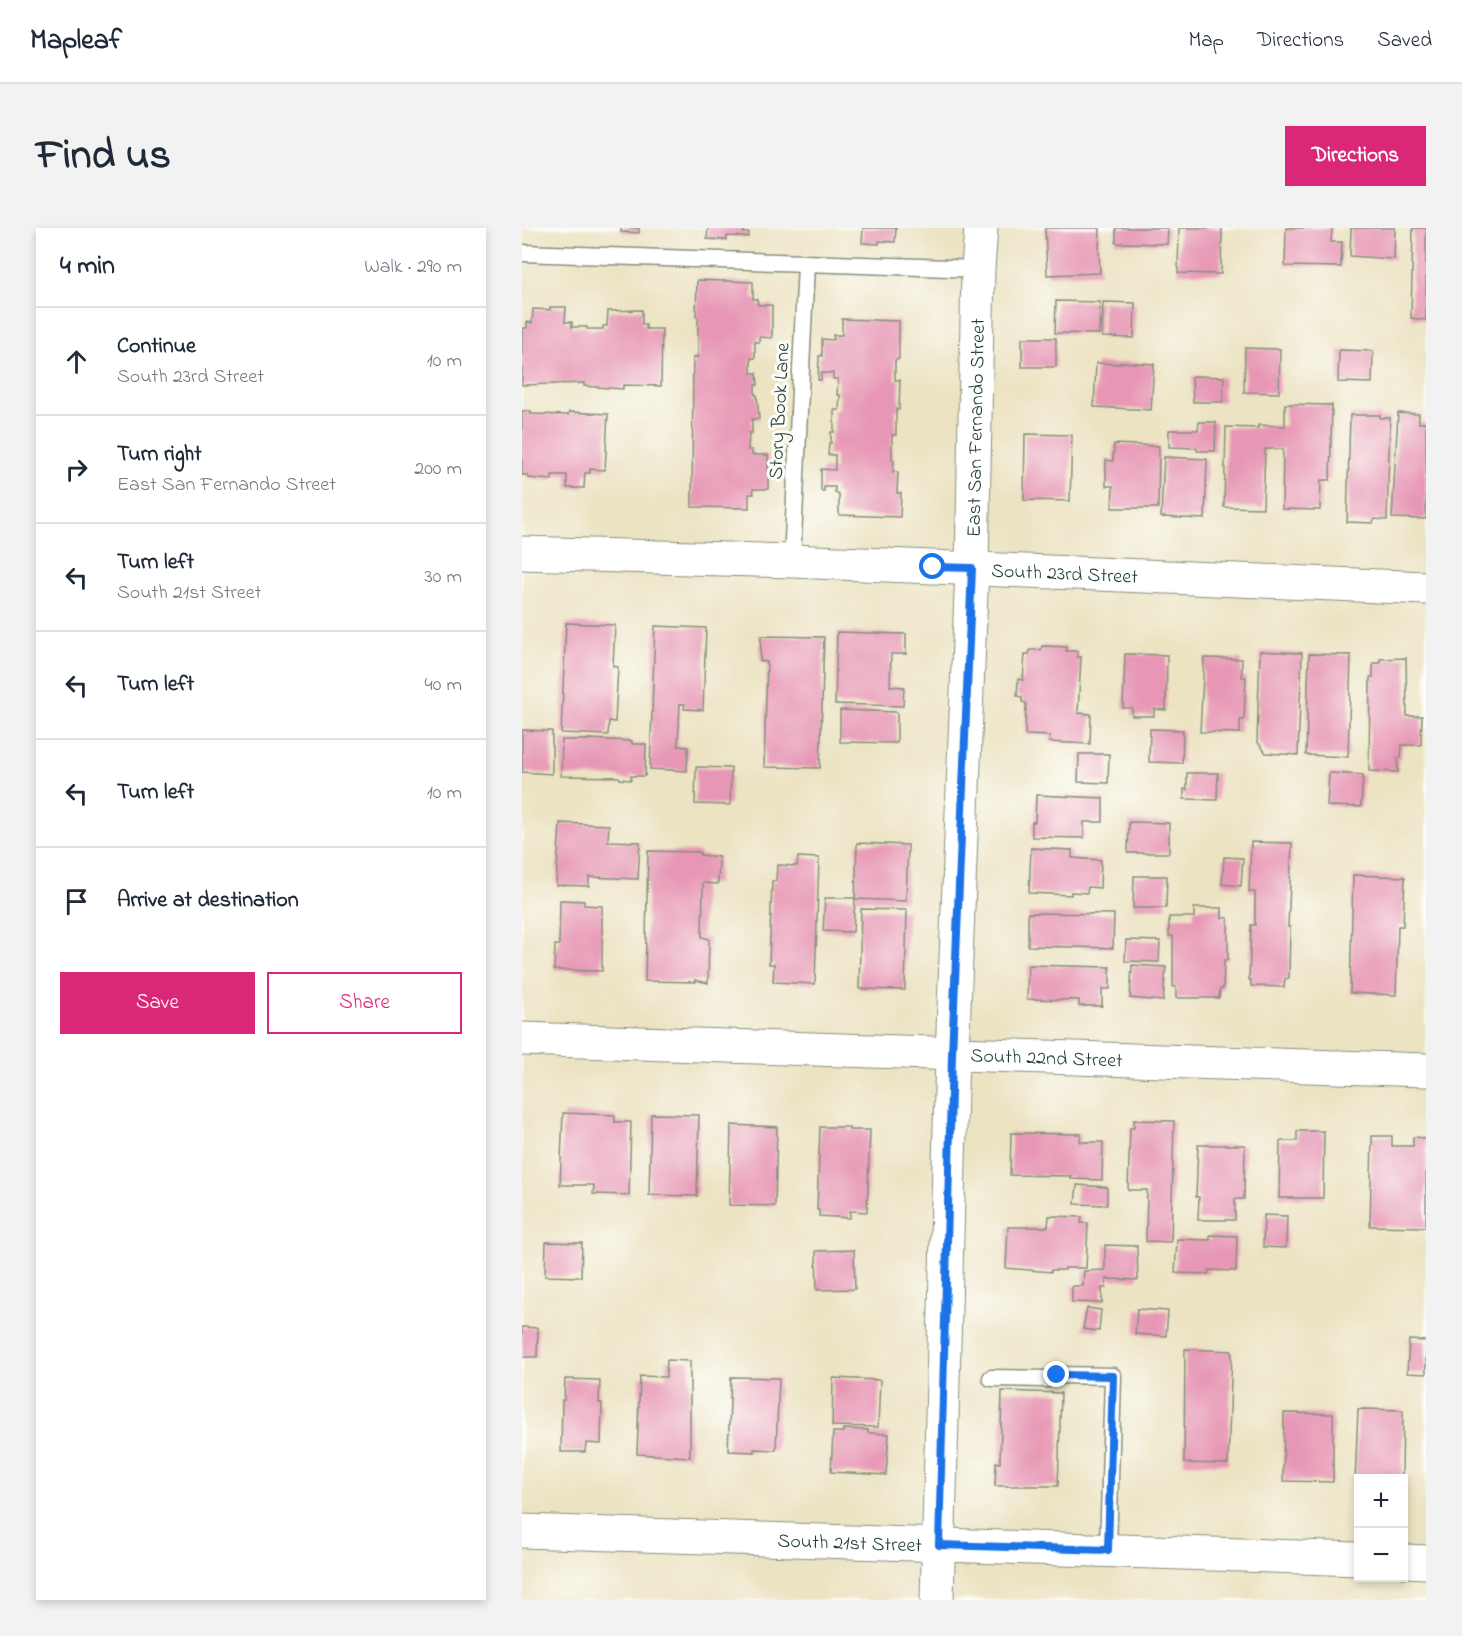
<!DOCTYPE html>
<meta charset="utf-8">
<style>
:root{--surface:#fff;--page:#f2f2f3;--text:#1f2937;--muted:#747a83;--line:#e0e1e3;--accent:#db2777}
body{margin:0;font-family:"Indie Flower",sans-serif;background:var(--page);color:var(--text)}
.controls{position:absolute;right:18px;bottom:18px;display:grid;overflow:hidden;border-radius:0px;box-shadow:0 3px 9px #0003}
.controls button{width:54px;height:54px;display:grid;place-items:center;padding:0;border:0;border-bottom:2px solid var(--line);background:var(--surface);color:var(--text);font:30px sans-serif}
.stop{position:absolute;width:18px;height:18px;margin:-14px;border:4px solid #1a73e8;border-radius:50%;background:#fff}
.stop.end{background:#1a73e8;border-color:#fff;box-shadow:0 2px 6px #0008}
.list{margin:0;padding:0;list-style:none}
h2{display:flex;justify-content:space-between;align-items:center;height:78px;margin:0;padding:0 24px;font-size:26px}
h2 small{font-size:20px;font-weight:400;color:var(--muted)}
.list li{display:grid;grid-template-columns:39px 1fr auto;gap:18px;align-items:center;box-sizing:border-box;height:108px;padding:0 24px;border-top:2px solid var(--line)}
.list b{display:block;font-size:22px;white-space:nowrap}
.list p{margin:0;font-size:20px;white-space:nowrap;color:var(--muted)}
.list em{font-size:20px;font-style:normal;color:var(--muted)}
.actions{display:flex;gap:12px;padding:18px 24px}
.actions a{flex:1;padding:14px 0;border:2px solid var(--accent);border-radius:0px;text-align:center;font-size:21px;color:var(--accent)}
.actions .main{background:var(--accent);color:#fff}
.icon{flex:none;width:33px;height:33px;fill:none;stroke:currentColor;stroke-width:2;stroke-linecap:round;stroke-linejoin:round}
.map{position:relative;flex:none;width:904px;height:1372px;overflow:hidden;border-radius:0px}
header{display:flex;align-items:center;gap:36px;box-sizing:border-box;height:84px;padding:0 30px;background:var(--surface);border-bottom:2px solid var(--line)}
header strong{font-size:28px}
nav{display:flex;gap:33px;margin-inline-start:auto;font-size:21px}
.intro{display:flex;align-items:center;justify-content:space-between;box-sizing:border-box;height:144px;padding:0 36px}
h1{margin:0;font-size:42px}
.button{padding:15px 27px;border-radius:0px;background:var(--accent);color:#fff;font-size:21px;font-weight:700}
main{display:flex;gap:36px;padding:0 36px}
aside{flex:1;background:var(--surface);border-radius:0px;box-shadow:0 3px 9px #0003}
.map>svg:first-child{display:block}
.building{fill:#e797b5}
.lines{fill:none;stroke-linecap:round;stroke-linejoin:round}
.lane-casing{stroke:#86907c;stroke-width:19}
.street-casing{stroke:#86907c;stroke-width:35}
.lane{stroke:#fff;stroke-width:16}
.street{stroke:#fff;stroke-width:33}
.route{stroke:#1a73e8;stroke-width:8}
.labels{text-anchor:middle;stroke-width:6;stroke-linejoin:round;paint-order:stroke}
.street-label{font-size:20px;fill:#1f3d34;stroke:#fdfcf7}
</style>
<header>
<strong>Mapleaf</strong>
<nav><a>Map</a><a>Directions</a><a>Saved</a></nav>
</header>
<div class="intro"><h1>Find us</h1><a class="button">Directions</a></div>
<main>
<aside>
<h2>4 min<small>Walk · 290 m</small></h2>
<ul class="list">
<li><svg class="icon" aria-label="ahead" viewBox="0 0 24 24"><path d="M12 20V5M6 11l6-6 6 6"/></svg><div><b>Continue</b><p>South 23rd Street</p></div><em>10 m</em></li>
<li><svg class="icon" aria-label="right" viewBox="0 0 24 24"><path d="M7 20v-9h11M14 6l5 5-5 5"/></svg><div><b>Turn right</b><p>East San Fernando Street</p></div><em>200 m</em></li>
<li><svg class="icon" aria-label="left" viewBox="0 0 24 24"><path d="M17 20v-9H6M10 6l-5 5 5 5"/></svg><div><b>Turn left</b><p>South 21st Street</p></div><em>30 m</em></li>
<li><svg class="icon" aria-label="left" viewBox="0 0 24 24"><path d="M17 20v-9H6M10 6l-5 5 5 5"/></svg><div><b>Turn left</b></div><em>40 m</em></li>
<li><svg class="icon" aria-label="left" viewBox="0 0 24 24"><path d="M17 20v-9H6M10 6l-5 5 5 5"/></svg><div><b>Turn left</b></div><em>10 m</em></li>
<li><svg class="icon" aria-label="arrive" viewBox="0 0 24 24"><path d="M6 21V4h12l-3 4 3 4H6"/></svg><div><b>Arrive at destination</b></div></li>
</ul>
<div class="actions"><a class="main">Save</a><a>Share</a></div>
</aside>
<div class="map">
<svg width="904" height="1372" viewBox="0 0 904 1372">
<rect width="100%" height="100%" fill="#fdfcf7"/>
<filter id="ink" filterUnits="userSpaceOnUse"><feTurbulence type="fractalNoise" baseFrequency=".0167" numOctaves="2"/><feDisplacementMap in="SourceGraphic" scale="12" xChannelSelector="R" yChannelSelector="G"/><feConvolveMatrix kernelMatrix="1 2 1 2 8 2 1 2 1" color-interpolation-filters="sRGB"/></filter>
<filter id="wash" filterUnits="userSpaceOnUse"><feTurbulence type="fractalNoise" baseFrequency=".008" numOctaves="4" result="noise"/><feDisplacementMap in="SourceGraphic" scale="24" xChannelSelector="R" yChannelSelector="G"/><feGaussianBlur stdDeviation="1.35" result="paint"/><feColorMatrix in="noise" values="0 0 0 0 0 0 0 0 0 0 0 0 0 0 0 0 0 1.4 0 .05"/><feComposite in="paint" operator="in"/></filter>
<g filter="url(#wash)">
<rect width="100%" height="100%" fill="#ece3c3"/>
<g id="blocks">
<g class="building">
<path d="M99,0H117V5L99,4Z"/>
<path d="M186,0H222V5H227L226,9L205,8V12L185,11Z"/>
<path d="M341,0H374L373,14L357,13V16L340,15Z"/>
<path d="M523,0H578L577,19L578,45L525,47Z"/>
<path d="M594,0H646L645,16L594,15Z"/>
<path d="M657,0H700L699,46L656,45Z"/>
<path d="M764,0H810L809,14H820L819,39L763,38Z"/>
<path d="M829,0H873L872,31L828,28Z"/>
<path d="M891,0H904V92L889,90Z"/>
<path d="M175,52L231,54V71H235L236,77H250V110L237,109V114H233V130H229V145H235L236,157H233V167H235L237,191H230V205H227L226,222H230V227H246V261H231L232,266H227V280L170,279L171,129H176V89H174Z"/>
<path d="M534,73L578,74L577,106L533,105Z"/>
<path d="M581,74L613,75L612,110L580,109Z"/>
<path d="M28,79H44L43,94H50V99H65V101H81V98H85L86,83L120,82V96H124V101H140L139,158L101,157V161L62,158V155L0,157V100H5V94L10,95L11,81L28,82Z"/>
<path d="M320,91L377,93V131L373,132V152H378L377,182L374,181V207H370V232H372L371,244H376L375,265H379L378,289L317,287V266L313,264V259H302V263H299V241L313,242V227H306L307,215H309V204H312V182H317L318,167H315L316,151H311V145H299V152H296L297,128H300V111L312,112L311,107H320Z"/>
<rect x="500" y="110" width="34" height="29"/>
<path d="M723,120L758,121L757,165L722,164Z"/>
<path d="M817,122L851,123L850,155L816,154Z"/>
<path d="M599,134L632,136L629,182L572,179L574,135L598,136Z"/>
<path d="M670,148L702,149L701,174H671Z"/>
<path d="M763,176L810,177L808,252H799L798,282L760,281L761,221H743L741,280L702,279L704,199L736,200V197L763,198Z"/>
<path d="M0,183H9V186L46,187L47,184L86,186L83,242L68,241V245H63L62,260H45V247H30V252L6,250V247H0Z"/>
<path d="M876,185L897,186V195H904V291L870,290Z"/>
<path d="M828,187H858V190H868L865,292L852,291L851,295L825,294Z"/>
<path d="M677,194H694L693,223H675V220L647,219V202H676Z"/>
<path d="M503,206L550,207L548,273L502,272Z"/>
<path d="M592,216L637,218L636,280H590L591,258H584V232L591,233Z"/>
<path d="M642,229L685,231L683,291L639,289Z"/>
<path d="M44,395L93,397L91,438L96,439L93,494L87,493L86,507L39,505Z"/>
<path d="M133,398L184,400L181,482L162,481L163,476H158L156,518L166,519L165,543L128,541Z"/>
<path d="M315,404L384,406V426H369L368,458L382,459L381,478L313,476Z"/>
<path d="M239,408L302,409L298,540L242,539L245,434L238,433Z"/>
<path d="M520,418L545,419L544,423H555V429H559L556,485L569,486L568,516L527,514L528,508L503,507L504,475L500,474V469L495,468L496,451L501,452L503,426H507L508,422H519Z"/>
<path d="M738,423L780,425L776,527L744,525L735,513Z"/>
<path d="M603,426L645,427L644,482L632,481V488H610V480H601Z"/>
<path d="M787,426L829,427L826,529L784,527Z"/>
<path d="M682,430L720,431V449H724L722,492H718V505L678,504Z"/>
<path d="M884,430L885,488H900L899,517H880L879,530H876V544L847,543L848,449H851V435H858V431Z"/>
<path d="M318,482L375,484V515L318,514Z"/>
<path d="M628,501L661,502L660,535L627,534Z"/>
<path d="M0,502L30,503V546L0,544Z"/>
<path d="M66,511L110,513V516H124L123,548H109V552L98,551L97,549L39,548L40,512H66Z"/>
<path d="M557,526H587L586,555L556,554Z"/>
<path d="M174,539L209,540L208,577L173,576Z"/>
<path d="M665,545H696L695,572L662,571V561L665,562Z"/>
<path d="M807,545L841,547L839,579L805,578Z"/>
<path d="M514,567L581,570V594H562V610L510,609V594H513Z"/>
<path d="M607,594L647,595V625H606Z"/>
<path d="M38,595L87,597L86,613L118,614L116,651L67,649V658L34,657Z"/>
<path d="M729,614L770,615L766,699H768L767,750L763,751L762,759L729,758V752H727L729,697H733V664H727Z"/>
<path d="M335,615L386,617L384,673L333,671Z"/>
<path d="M509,620L550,622V630L579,632L578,660L566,659L565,665L549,664V667L507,665Z"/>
<path d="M126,623L178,624V627L197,629L196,656L181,655L180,709L187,711L186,755L173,752L174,754L123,753Z"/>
<path d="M276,629L297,630L293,756L251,754L252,736H247L250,653H254L255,637L275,638Z"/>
<path d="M702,629L721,630L719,658L700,656Z"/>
<path d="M831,647L883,649L881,698H876L874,767L828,765Z"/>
<path d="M612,648H645L644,680H611Z"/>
<path d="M303,670H333L331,704L301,703Z"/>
<path d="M38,672L62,673V677L80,678V743L32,742L33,717H37Z"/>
<path d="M672,680H700V690H706V732H702L701,761H698L697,770H654V759H651V708H647V689H672Z"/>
<path d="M339,681L385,682L383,762L337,761Z"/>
<path d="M506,685L592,686L591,720L506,718Z"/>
<path d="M604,712L638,713L637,734L603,733Z"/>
<path d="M506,737L588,739V761H580V778H557V772L505,771Z"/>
<path d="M610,737L644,739L641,773L608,770Z"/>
<path d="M41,885L93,887V894H109L107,967L71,966L72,957H38Z"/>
<path d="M129,886L177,887L175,968L127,967Z"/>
<path d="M612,892L652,893L649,1014L624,1013L625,962H606L608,900H612Z"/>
<path d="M209,897L255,899L253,978L207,977Z"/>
<path d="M298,899H327V902H348L345,984L328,983V990L297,988V982H295Z"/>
<path d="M775,903H802L801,970H757L758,913H775Z"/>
<path d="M489,905L559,906L558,914H581L580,952L549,951L550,948L488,947Z"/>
<path d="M850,908H870V918H891V909L904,910V999L848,998Z"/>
<path d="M676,917H723L722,971H713V992H676L677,969H674Z"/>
<path d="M555,957L585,959V977L553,976Z"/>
<path d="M742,987L765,988L764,1020L741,1019Z"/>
<path d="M527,988L560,989L559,995H566L564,1040H543V1042H529V1044L484,1040L486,999H526Z"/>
<path d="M688,1007L715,1008L714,1043L687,1042L686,1046L653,1045L655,1011L688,1012Z"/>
<path d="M24,1014L60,1015L59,1049L23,1048Z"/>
<path d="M583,1017L615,1018L616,1052L584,1051V1060H580V1075L550,1074V1058H561L562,1043L583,1042Z"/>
<path d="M332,1022L333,1061L295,1062L294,1023Z"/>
<path d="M565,1080L579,1082L577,1103L561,1101Z"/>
<path d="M615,1081L646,1083L644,1108L613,1106Z"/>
<path d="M0,1099L16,1100L15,1129H0Z"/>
<path d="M887,1112L904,1113V1146L885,1145Z"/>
<path d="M663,1121L710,1123L706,1236L662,1235Z"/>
<path d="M145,1132L168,1133V1229L115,1226L118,1148L144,1149Z"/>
<path d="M209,1149L257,1150L254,1222L232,1221V1224L206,1223Z"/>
<path d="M311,1150L358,1152L356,1199L310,1198Z"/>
<path d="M43,1151L78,1152L77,1175H80L79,1216L64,1215L63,1224H39L40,1172H42Z"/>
<path d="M480,1163L539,1165L536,1258H473L474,1234L478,1235Z"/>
<path d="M836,1181L881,1182L880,1250H836V1254H833Z"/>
<path d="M762,1185L811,1186V1254L761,1253Z"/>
<path d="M321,1201L346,1202V1205L367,1206L364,1247L309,1244L311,1204H321Z"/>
</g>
</g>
</g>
<g filter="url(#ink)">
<use href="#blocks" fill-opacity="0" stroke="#86907c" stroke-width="1.5"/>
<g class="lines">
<g class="lane-casing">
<g id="lane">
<path d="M0,25L456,41"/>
<path d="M270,333L284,36"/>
<path d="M469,1150L525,1151L535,1147L591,1148L586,1322"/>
</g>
</g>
<g class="street-casing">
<g id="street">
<path id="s1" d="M0,325L270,333L904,360"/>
<path id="s2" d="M0,811L904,842"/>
<path id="s3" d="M0,1303L836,1331"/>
<path d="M882,1333L904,1334"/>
<path id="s4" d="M415,1372L430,827L450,341L456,41L459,0"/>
</g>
</g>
<use href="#lane" class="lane"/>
<use href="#street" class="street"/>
</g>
</g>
<g class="lines" filter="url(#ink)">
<path class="route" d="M411,339L450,340L430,827L417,1317L586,1322L591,1148L535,1147"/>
</g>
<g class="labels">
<g class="street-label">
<text transform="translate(256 183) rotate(-87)" y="7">Story Book Lane</text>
<text dy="7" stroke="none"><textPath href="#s4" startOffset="1173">East San Fernando Street</textPath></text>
<text dy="7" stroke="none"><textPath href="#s1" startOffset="543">South 23rd Street</textPath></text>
<text dy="7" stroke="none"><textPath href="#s2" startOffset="525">South 22nd Street</textPath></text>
<text dy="7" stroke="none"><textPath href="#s3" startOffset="328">South 21st Street</textPath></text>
</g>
</g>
</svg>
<div class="controls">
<button>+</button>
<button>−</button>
</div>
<div class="stop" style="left:411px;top:339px"></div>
<div class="stop end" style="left:535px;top:1147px"></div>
</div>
</main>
